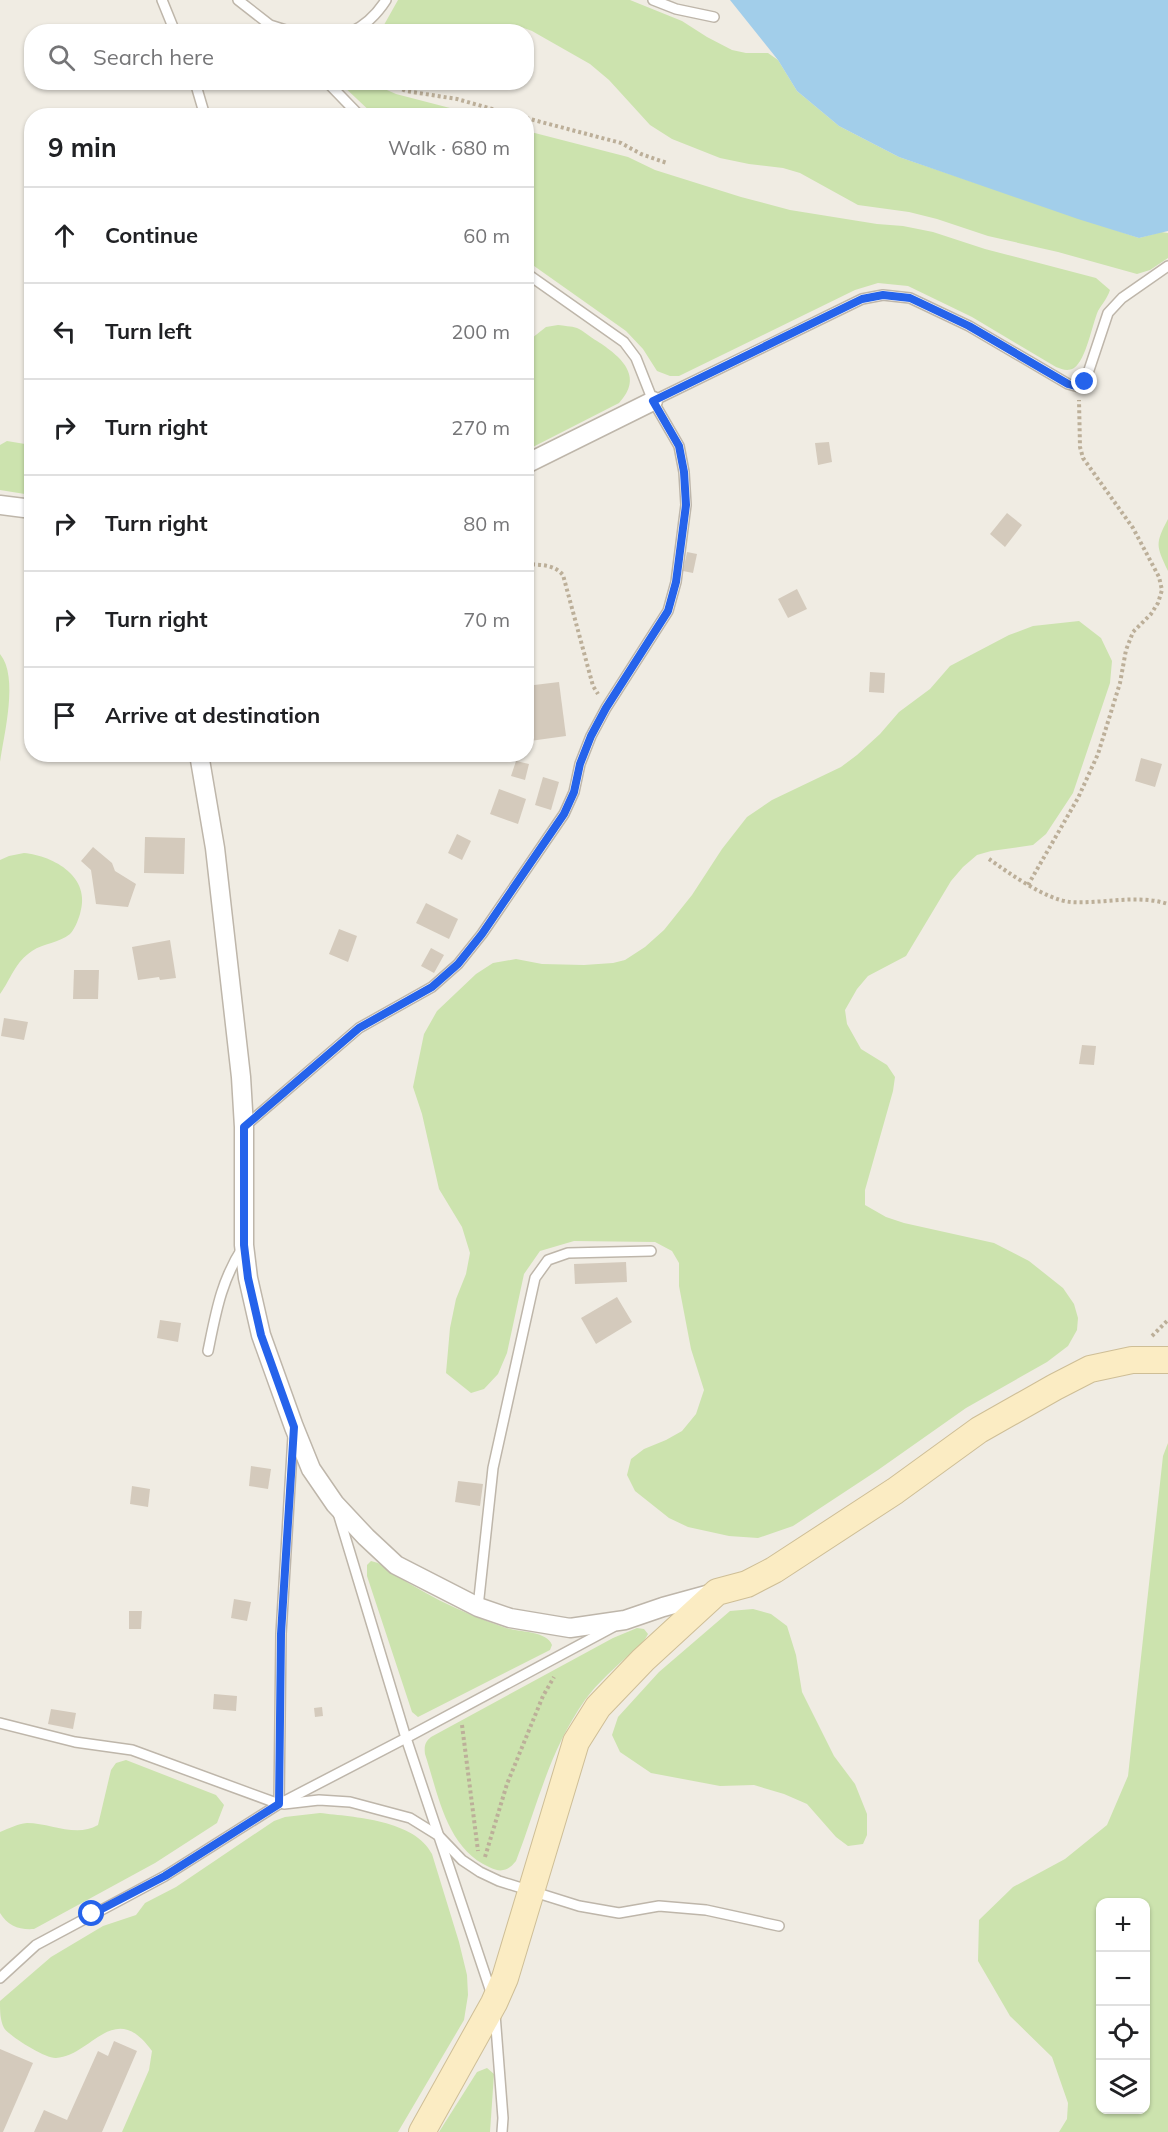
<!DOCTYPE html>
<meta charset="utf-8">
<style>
:root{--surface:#fff;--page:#f2f2f2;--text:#202124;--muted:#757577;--line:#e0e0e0}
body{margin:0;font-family:Mulish,sans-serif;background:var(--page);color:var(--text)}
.controls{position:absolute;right:18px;bottom:18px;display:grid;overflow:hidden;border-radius:12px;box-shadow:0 2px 4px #0004}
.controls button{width:54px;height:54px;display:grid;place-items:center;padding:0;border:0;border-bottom:2px solid var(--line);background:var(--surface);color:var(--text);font:30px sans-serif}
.stop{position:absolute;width:18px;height:18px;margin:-14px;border:4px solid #2563eb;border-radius:50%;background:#fff}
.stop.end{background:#2563eb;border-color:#fff;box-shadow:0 2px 6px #0008}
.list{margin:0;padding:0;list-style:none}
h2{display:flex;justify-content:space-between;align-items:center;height:78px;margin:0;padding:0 24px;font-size:26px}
h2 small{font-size:20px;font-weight:400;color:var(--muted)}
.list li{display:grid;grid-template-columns:39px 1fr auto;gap:18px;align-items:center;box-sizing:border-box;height:96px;padding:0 24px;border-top:2px solid var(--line)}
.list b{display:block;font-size:22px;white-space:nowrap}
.list em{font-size:20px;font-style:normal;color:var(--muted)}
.icon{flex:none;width:33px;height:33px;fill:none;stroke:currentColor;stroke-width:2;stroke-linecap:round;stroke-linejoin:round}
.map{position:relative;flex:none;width:1168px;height:2132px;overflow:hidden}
.search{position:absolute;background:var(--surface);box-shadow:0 2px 4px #0004;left:24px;top:24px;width:510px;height:66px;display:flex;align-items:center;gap:15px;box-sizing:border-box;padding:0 21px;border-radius:24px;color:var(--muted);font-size:22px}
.panel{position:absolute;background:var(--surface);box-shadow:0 2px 4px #0004;left:24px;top:108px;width:510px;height:654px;border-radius:24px}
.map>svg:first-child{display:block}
.green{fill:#cce3ae;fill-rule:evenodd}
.water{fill:#a2ceea}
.building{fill:#d4cabc}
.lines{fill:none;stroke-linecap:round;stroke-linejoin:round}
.lane-casing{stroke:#beb6aa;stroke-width:12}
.street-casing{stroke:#beb6aa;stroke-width:21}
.secondary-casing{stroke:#cebe96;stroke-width:28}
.path{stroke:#bcaf99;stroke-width:4;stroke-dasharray:3 3;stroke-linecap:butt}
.lane{stroke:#fff;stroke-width:9}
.street{stroke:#fff;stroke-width:18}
.secondary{stroke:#fbecc3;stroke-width:26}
.route{stroke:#2563eb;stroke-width:8}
</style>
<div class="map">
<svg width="1168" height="2132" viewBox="0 0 1168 2132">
<rect width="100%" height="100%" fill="#f0ece3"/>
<g class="green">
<path d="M398,0H630L682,21L707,37L732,50L746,53H768L778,60L797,91L839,126L899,157L1139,238L1161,232L1168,233V258L1150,270L1137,274L1058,252L988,236L937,219L909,212L858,205L800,173L783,168L749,164L720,158L672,139L650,125L609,80L590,64L532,31L516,25L494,32H380Z"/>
<path d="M340,83H371L396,94L477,115H374Z"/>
<path d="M527,131L628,157L655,170L741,197L790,210L877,224L903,226L933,232L985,249L1096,278L1110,290C1107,299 1102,304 1098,311C1092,325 1086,360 1074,368C1067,372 1062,369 1056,367L972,317L908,286L878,283L855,290L679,376H670L657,371L643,349L626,331L527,261Z"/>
<path d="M558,325C564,326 571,326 577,328C584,331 590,337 597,341C620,356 645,376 619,403L527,450V342L546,327Z"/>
<path d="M7,441L31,445V495L0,490V445Z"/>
<path d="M1168,519V571C1156,545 1155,544 1168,519Z"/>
<path d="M1079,621L1101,638L1112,661L1110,683L1073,793L1046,834L1033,845L991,851L977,855L963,867L951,881L906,956L868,976L857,989L845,1010L847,1024L861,1049L887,1065L895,1077L893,1091L865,1190V1205L886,1217L904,1223L994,1243L1029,1261L1063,1288L1074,1304L1078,1318L1077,1330L1068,1346L1047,1362L966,1408L878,1470L793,1526L758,1538L729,1536L688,1527L669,1518L635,1491L627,1475L631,1459L644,1449L666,1440L682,1431L696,1414L704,1390L691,1349L679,1286V1263L672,1251L655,1242L574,1241L540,1251L524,1274L507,1353L498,1374L484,1389L471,1393L446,1373L450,1328L456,1299L466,1274L470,1253L462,1227L439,1189L422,1114L413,1087L424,1034L437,1011L476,974L493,963L516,959L542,964L584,965L613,963L625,960L645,947L664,930L692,895L722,849L747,817L772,800L841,767L857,755L880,734L899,712L930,689L950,666L1009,635L1033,626Z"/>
<path d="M0,654C19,677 4,734 0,762Z"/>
<path d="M24,853C54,856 92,877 80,914C78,920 75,929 70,934C59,943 44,943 32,951C15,962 11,979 0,994V860L9,856Z"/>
<path d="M1168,1443V2132H1059L1067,2119L1068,2103L1052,2057L1010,2016L978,1961L979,1920L1013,1887L1065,1859L1107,1825L1128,1776L1163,1456ZM1100,1902H1146V2110H1100Z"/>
<path d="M371,1561L378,1563C419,1592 459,1612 506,1628C519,1632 547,1631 552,1645L550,1650L418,1717L412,1712L367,1576V1565Z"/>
<path d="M753,1609L771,1614L787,1626L796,1655L802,1692L834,1756L855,1784L867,1814V1835L863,1844L848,1846L836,1837L807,1804L784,1794L754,1785L720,1786L651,1773L620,1752L612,1735L618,1717L659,1672L730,1611Z"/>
<path d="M637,1628L644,1629L648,1634C644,1642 640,1645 633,1651C618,1665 596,1684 585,1700C549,1751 538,1804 516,1861C508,1871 501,1873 489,1867C446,1848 438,1793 425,1754C424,1746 425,1742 431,1737L613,1638Z"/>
<path d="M126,1760L216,1795L224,1805L217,1823L155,1863L34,1929C19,1930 8,1926 0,1913V1832C10,1828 17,1824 27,1823C51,1823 76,1838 98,1825L111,1770L116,1763Z"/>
<path d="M320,1813C354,1817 415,1820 432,1854L459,1942L467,1975L468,1995L464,2020L398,2132H122L149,2070L152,2051C114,1998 92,2056 56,2058C46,2059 9,2036 4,2028C0,2020 0,2011 0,2001L51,1957L103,1926L136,1915L145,1903L176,1887L274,1821L285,1817Z"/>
<path d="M487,2068L494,2074L490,2132H439L477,2072Z"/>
</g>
<path class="water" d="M730,0H1168V231L1139,238L1078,219L899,157L839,126L797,91L778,60Z"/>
<g class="building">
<path d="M829,442L832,462L818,465L815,443Z"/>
<path d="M1007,513L1022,525L1005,547L990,534Z"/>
<path d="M687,552L697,554L693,573L683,571Z"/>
<path d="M797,589L807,609L788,618L778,599Z"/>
<path d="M870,672L885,673L884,693L869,692Z"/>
<path d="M559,682L566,736L530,741L526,716V686Z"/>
<path d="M1141,758L1162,764L1155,787L1135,781Z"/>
<path d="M516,761L529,764L525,780L511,776Z"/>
<path d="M543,777L559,782L551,810L535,805Z"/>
<path d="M499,789L526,799L518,824L490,814Z"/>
<path d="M457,834L471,841L462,860L448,853Z"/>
<path d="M145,837L185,838L184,874L144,873Z"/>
<path d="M93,847L112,863L115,871L136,884L128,907L96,904L91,870L81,861Z"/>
<path d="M426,903L458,919L449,939L416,923Z"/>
<path d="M339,929L357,936L348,962L329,954Z"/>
<path d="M170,940L176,978L160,980L159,977L138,980L132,947Z"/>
<path d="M431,948L444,955L434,973L421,966Z"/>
<path d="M74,970H99L98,999H73Z"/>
<path d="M4,1018L28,1022L24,1040L1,1036Z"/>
<path d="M1082,1045L1096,1046L1094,1065L1079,1064Z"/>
<path d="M626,1262L627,1282L575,1284L574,1264Z"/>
<path d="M617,1297L632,1322L596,1344L581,1318Z"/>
<path d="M160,1320L181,1323L178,1342L157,1338Z"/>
<path d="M251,1466L271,1469L268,1489L249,1486Z"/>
<path d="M458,1481L483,1484L480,1506L455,1502Z"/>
<path d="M132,1486L150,1489L148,1507L130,1504Z"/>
<path d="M234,1599L251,1602L247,1621L231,1618Z"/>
<path d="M129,1611H142L141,1629H129Z"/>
<path d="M214,1694L237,1696L236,1711L213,1709Z"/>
<path d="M322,1707L323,1716L315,1717L314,1708Z"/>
<path d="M51,1709L76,1713L73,1729L48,1724Z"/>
<path d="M114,2041L137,2051L102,2132H34L44,2110L67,2120L98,2051L108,2056Z"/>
<path d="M0,2049L33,2063L3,2132H0Z"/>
</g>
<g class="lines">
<g class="lane-casing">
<g id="lane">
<path d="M162,0L175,32"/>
<path d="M238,0L270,25L292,32"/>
<path d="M653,0L676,9L714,17"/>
<path d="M351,32C366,25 377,14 386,0"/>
<path d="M195,82L205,116"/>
<path d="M327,82L360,116"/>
<path d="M653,401L862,299L883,295L910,298L969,326L1068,384L1079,387L1085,382L1108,313L1122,298L1168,266"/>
<path d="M244,1127L359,1028L432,987L458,964L482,934L564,814L574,792L580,764L591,736L606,708L668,611L676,582L686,505L684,472L679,446L653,401L636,358L624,342L526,273"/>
<path d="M208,1351C216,1312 221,1281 243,1247"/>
<path d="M293,1436L281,1634L279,1804L406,1738L338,1513"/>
<path d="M478,1607L493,1468L535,1278L548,1260L568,1253L651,1251"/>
<path d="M0,1723L75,1742L132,1750L279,1804L165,1876L36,1945L0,1978"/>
<path d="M284,1804L319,1800L350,1802L410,1818L439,1836L462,1860L480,1872L499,1881L579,1906L619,1913L659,1906L706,1910L779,1926"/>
<path d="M492,1995L406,1738L613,1627"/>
<path d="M495,2014L503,2118L502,2132"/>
</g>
</g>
<g class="street-casing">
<g id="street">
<path d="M526,464L653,401"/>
<path d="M0,505L32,509"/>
<path d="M199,754L215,848L241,1077L244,1127V1245L248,1278L261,1335L294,1427L311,1469L335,1504L366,1537L396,1565L478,1607L510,1618L570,1628L625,1620L663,1607L714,1593"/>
</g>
</g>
<g class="secondary-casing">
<path id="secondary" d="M422,2132L494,2003L505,1978L576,1742L598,1707L643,1660L717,1592L747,1584L774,1570L895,1491L979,1430L1055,1387L1090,1369L1132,1360H1168"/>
</g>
<g class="path">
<path d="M386,82L406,91L457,99L517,116"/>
<path d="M526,118L621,143L641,154L667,163"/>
<path d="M526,564C540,565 554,564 563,575L593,686L598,694"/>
<path d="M989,859C1009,873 1046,900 1071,902C1103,904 1137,894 1168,904"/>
<path d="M1028,885L1078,798L1098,754L1120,683L1126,650L1133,632L1151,614L1158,603L1162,590L1159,577L1133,528L1083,458L1080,447L1079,400"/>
<path d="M1152,1336L1168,1320"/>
<path d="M462,1725L478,1851"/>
<path d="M485,1857L507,1784L543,1696L554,1677"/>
</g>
<use href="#lane" class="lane"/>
<use href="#street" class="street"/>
<use href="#secondary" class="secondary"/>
</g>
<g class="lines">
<path class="route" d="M92,1914L165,1876L279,1804L281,1634L294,1427L261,1335L248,1278L244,1245V1127L359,1028L432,987L458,964L482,934L564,814L574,792L580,764L591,736L606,708L668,611L676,582L686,505L684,472L679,446L653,401L862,299L883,295L910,298L969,326L1068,384L1079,387L1085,382"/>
</g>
</svg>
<div class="controls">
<button>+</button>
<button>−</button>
<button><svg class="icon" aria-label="locate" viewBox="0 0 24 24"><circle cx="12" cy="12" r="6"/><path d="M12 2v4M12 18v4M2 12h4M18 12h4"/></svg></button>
<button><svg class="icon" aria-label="layers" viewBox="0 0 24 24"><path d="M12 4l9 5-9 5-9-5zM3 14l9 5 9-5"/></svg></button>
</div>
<div class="stop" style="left:92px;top:1914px"></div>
<div class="stop end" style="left:1085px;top:382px"></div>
<div class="search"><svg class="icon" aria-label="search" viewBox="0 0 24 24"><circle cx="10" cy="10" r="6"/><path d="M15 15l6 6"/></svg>Search here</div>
<section class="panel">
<h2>9 min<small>Walk · 680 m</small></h2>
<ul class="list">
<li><svg class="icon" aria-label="ahead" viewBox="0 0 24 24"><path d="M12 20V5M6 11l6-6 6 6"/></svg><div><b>Continue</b></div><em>60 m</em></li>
<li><svg class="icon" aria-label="left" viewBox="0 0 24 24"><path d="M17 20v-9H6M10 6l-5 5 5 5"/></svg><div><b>Turn left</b></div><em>200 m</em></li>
<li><svg class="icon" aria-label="right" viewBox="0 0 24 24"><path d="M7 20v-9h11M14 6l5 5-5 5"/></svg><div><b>Turn right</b></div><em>270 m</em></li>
<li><svg class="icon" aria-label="right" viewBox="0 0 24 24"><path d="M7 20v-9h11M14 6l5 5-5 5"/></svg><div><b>Turn right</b></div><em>80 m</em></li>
<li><svg class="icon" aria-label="right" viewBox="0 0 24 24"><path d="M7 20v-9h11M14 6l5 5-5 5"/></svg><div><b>Turn right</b></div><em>70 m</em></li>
<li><svg class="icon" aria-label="arrive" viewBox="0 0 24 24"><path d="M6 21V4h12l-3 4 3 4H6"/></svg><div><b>Arrive at destination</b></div></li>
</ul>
</section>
</div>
